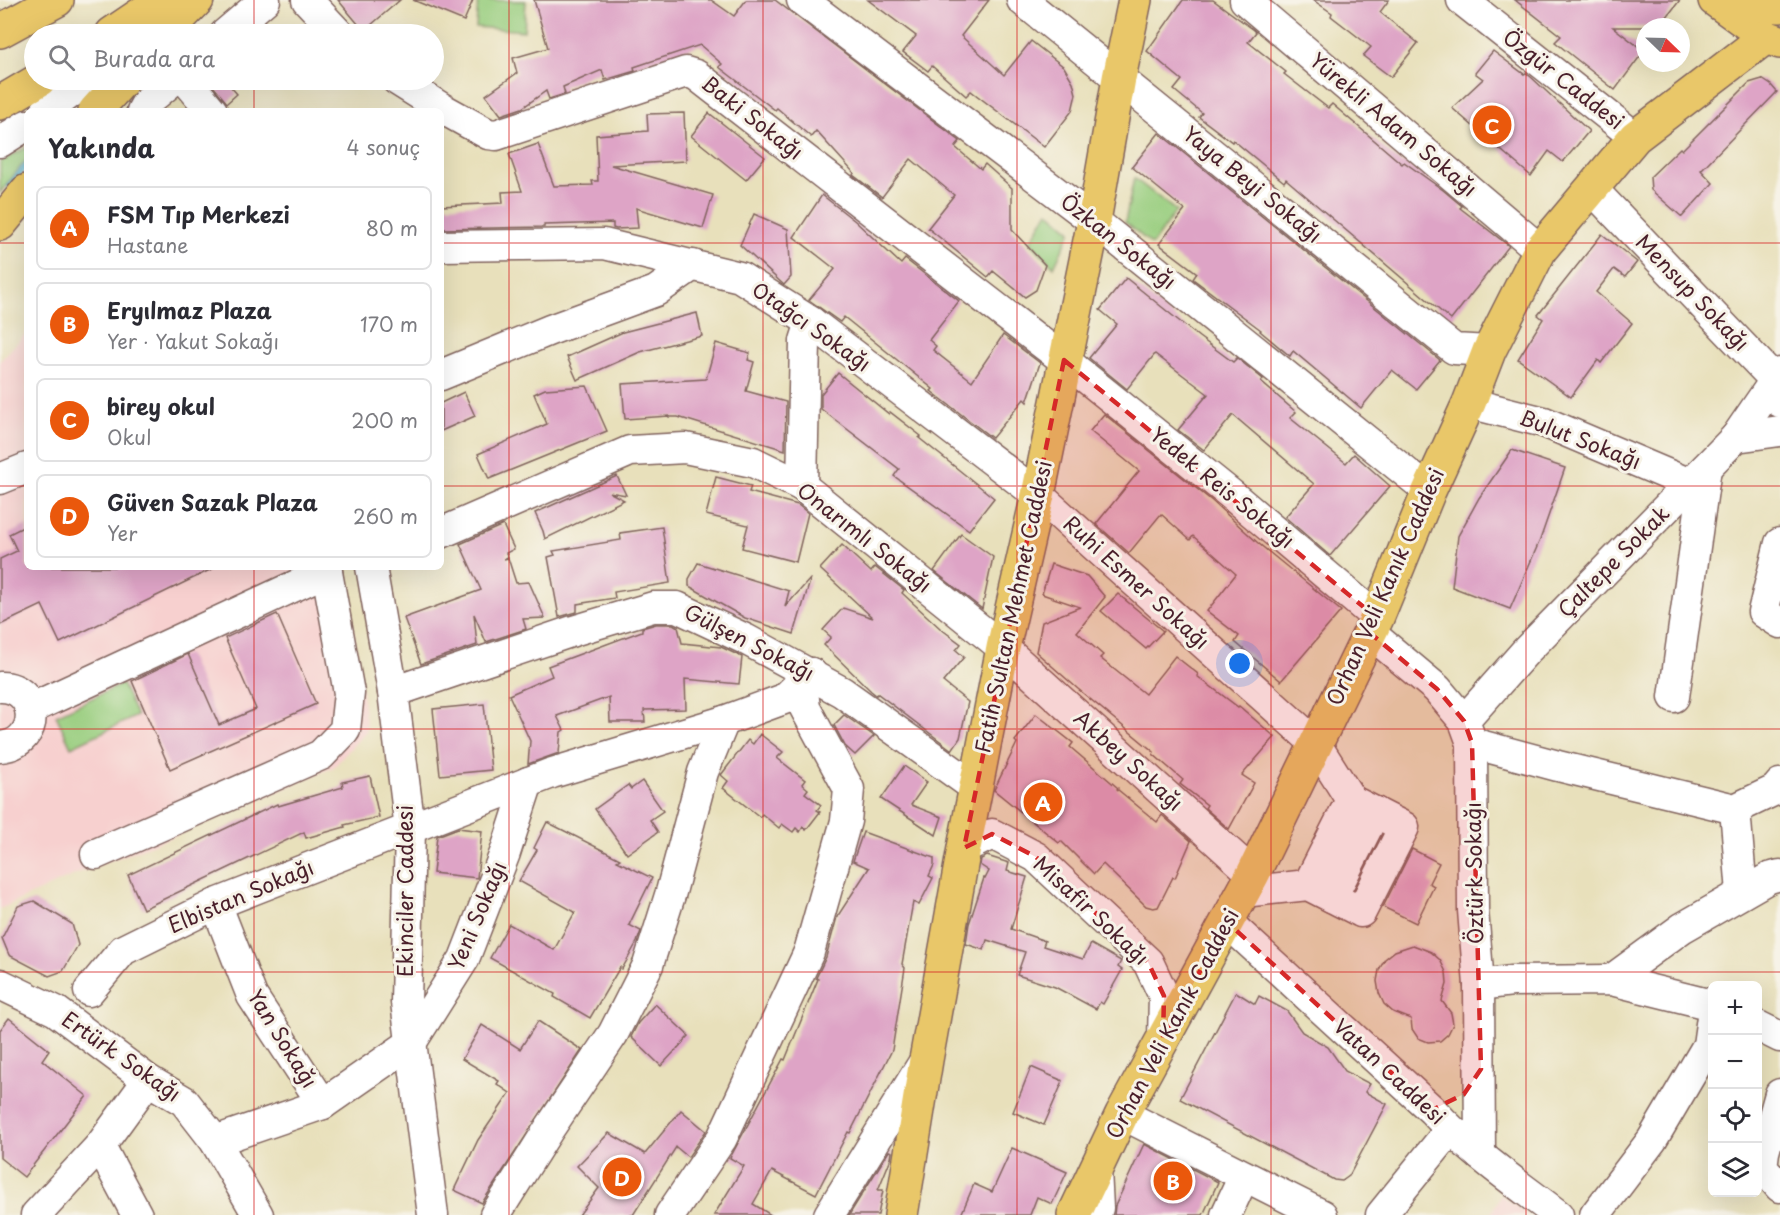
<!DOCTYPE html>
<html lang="tr">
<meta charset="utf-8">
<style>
:root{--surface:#fff;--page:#f2f2f3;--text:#2b2b33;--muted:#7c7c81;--line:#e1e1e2;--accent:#ea580c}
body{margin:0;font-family:"Playpen Sans",sans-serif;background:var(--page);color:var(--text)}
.controls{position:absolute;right:18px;bottom:18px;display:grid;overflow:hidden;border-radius:9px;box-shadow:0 6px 24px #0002}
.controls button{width:54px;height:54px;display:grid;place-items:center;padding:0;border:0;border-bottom:2px solid var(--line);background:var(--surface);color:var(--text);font:30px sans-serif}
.compass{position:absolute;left:1636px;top:18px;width:54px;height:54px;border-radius:50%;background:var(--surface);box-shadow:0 6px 24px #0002;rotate:113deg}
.you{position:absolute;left:1240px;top:664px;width:21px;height:21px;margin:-15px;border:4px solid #fff;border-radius:50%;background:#1a73e8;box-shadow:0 0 0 9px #1a73e833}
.badge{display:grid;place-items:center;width:39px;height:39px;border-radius:50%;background:var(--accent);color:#fff;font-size:20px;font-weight:700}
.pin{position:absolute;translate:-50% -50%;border:3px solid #fff;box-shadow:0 2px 6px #0006}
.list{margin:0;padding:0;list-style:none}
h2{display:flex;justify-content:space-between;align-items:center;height:78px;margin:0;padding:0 24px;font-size:26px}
h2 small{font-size:20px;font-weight:400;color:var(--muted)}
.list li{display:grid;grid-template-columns:39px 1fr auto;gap:18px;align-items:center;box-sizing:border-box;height:84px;margin:0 12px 12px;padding:0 12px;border:2px solid var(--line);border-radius:9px}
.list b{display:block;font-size:22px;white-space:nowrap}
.list p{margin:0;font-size:20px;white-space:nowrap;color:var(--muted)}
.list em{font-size:20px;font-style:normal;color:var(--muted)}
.icon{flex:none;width:33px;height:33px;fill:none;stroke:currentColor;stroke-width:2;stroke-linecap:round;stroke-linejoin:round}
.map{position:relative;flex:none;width:1780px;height:1215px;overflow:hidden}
.search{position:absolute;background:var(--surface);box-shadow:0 6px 24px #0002;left:24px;top:24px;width:420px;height:66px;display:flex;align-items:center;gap:15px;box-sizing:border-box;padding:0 21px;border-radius:33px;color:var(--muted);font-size:22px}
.panel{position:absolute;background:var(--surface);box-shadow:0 6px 24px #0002;left:24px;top:108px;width:420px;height:462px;border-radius:9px}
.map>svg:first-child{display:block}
.built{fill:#f7d0cf}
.green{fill:#99ce7f;stroke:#727655;stroke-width:1.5}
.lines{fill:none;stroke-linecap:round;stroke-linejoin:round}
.stream{stroke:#50afcf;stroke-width:6}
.building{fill:#dea4c6}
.minor-casing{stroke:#81635d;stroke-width:33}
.major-casing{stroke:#81635d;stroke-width:36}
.highway-casing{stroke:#81635d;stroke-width:36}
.minor{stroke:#fff;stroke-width:30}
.major{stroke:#e9c769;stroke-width:33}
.highway{stroke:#e9c769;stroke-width:33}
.marked{fill:#d62828;fill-opacity:0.2;stroke:#d62828;stroke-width:4.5;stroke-dasharray:12 8;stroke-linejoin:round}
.grid{fill:none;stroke:#d62828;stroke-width:1.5;stroke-opacity:0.55}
.labels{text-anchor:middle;stroke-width:6;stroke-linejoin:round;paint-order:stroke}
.street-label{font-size:21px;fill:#4a1f2b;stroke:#f7f3e8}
</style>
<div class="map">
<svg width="1780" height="1215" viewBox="0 0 1780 1215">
<rect width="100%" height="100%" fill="#f7f3e8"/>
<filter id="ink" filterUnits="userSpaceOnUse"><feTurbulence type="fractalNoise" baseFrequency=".0167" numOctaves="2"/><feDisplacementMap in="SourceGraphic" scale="12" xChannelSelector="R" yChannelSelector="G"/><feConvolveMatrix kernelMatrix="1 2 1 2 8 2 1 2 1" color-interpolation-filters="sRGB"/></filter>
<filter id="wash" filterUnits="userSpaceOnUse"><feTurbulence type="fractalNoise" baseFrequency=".008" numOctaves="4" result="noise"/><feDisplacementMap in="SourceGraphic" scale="24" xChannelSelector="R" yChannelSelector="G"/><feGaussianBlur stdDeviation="1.35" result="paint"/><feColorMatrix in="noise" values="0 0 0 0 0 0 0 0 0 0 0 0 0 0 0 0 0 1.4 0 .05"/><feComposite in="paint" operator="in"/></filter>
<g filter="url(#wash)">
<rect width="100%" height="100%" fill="#e8e0bb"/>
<g class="built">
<path d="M27,332V567H341L349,596L367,730L334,767L175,836L81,872L0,909V361Z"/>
<path d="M1501,1195L1529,1215H1490Z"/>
</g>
<g class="green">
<path d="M478,0L526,1L524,31L476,27Z"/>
<path d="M27,147V159L0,193V162Z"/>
<path d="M1134,178L1176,211L1152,245L1125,222Z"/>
<path d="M1048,211L1071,231L1054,267L1030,242Z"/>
<path d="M122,684L137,716L71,747L56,715Z"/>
</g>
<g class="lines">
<path class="stream" d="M10,186L27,165"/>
</g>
<g id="blocks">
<g class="building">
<path d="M338,0H400L364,31Z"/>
<path d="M413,0H473L464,21Z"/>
<path d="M534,0H711L734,16L746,0H775L960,141L955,147L981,169L985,164L1012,188V230L1045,265L1036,290L1025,297L993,271L988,277L928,228L954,195L911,159L882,197L853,175L854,173L816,131L811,137L777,108L775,110L719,67L722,64L700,45L634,67L635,71L605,80L602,70L563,87L565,94L549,99L546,91L522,108L501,115L486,95L517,73L513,58L548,48Z"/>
<path d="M868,0H989L961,36L1004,75L1031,41L1064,67L1073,82L1076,94L1072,111L1044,147L971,91L966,96L932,66L928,71L903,52L916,36Z"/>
<path d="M1183,0H1213L1254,30L1256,32L1248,42L1286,72L1284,74L1328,108L1332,104L1402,164L1404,162L1443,190L1462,206L1460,208L1509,246L1451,320L1286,179L1284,182L1233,140L1232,142L1199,117L1202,113L1174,90L1182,80L1147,51Z"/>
<path d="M1313,0H1389L1380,12L1418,43L1391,77L1363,56L1371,47L1331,16L1332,13Z"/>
<path d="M1515,0H1680L1659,27H1613L1644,51L1615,90L1555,42L1561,36Z"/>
<path d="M1493,51L1524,74L1526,73L1531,77L1589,131L1563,162L1549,151L1531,176L1452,108L1483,79L1475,73Z"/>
<path d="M1762,79L1771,85L1777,92L1701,170L1713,183L1682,217L1651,190L1650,177L1680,148L1682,150L1749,83Z"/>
<path d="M208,80H225L237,94L227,103Z"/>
<path d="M684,113L686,161L611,165L713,195L703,228L636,208L638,228L616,229L613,228V223L544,225V227L441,229V206L503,203L502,192L522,191L509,154L538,144L554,186L593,185L592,181H598L596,135L648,131L647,114Z"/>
<path d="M709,113L765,157L746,180L691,136Z"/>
<path d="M1159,133L1440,360L1416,389L1392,370L1361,408L1293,351L1290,356L1260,331L1261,330L1193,279L1197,273L1159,244L1185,210L1132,167Z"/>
<path d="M822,195L855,221L901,264L905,259L959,301L929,340L936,346L933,350L972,381L1003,335L1040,363L1027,402L1024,399L992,438L931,391L933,389L844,317L840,322L809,300L835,269L794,237Z"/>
<path d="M754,214L788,229L791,277L784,285L740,245Z"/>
<path d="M1602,234L1637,262L1625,277L1614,269L1596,292L1632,323L1601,363L1598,360L1571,397L1518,359L1543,319L1538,315Z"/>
<path d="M1126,278L1199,337L1233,362L1237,358L1263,379L1261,382L1296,412L1290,418L1346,463L1354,454L1390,486L1330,556L1285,517L1314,484L1233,415L1204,450L1178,430L1208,394L1155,354L1127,389L1089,358L1117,324L1100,310Z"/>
<path d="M697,313L702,336L640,352L577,380L567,357L623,332Z"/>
<path d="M716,343L750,353L748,360L754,362L746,391L786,402L785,450L678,417H669V416L625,419L622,384L706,379Z"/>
<path d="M838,373L889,414L890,412L921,436L919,438L994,498L969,530L894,476L899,469L821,409V394Z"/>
<path d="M587,386L607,431L489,479L478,454L547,424L534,394L545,389Z"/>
<path d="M464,392L475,416L441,431V403Z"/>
<path d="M1104,414L1212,501L1258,543L1341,611L1281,681L1235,642L1239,636L1207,611L1236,574L1193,536L1190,540L1161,514L1129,553L1096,524L1139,471L1090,431Z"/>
<path d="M1512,450L1565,468L1540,540L1510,609L1452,587L1458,536L1479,498Z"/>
<path d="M617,476L626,495L609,492L624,500L545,539L543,531L535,513Z"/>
<path d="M716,477L751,486L749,492L798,505L808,513L796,562L742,548L748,525L706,515Z"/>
<path d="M27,525V567H216L60,643L42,605L0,625V559L17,551L9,534Z"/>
<path d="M503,525L514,549L506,553L508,557L504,559L508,558L516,583L529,582L545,618L523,619L526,629L486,642L474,614L477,645L421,664L404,618L481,590L460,544Z"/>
<path d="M662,527L670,583L614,592L615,598L577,604V612L559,617L548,557L555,555L553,551L621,540L620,533Z"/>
<path d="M961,534L993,557L982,609L934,571Z"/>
<path d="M842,545L871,572L875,567L904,590L902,593L941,629L961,644L956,650L964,657L943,682L968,702L960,738L952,750L878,694L876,695L871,691L824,645L831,637L823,630L843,608L873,618L820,569Z"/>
<path d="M698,563L789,591L785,607L811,578L794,634L745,618L689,586V579Z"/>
<path d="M1051,564L1087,576L1105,597L1077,632L1103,655L1100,658L1145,694L1175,656L1198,674L1197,676L1238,707L1239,706L1275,737L1242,775L1254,783L1229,829L1205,808L1207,805L1180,784L1183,780L1153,754L1154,752L1078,689L1036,652L1042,622L1080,607L1042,594Z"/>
<path d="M1118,594L1163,631L1146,649L1101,611Z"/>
<path d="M277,614L316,704L170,769L132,681L188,654L219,725L256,709L225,638Z"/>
<path d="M656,624H673L678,627L682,643L721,647L742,657L739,684L685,679L686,709L644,710L645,722H610L609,697L557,716L564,730L561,732L559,753L528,764L530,741L509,695L552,676L548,666L642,631V628Z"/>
<path d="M484,704L491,770L440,775L433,709Z"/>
<path d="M1036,714L1073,743L1070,747L1118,788L1117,789L1157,822L1162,815L1191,841L1175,878L1173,877L1158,907L1153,908L1146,906L1103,864L1094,874L1061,841L1059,843L994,790L1017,743L1015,741Z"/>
<path d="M844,715L874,736L855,755L845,746L834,725Z"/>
<path d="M760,734L783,752L777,758L805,780L802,784L808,789L805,793L821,805L817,810L820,812L806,830L803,827L800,832L796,828L793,832L782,824L779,828L762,814L760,817L723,788L728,781L721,775L748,740L753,744Z"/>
<path d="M904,766L927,782L911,805L942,817L936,835L881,799Z"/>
<path d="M370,776L379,817L344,825L345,827L306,838L304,832L143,909L128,875L277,804L278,806L343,787L342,782Z"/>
<path d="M642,781L663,811L650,820L658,832L627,854L595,809L628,785L631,789Z"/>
<path d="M547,822L620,859L617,861L652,878L629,925L641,931L637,942L622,969L620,967L590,1018L554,997L555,994L490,958L509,924L554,950L575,912L519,881L537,850L534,848Z"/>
<path d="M458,828L482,831L477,878L433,873L437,836Z"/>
<path d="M863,832L934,858V865L929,876L933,878L919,905L913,902L902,964L905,968L892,1050L850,1133L848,1132L816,1194L772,1171L753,1204L771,1215H714L744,1166L730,1158L783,1059L785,1060L818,979L816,978L826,957L837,917L869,868L853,861Z"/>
<path d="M1412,849L1439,863L1429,883L1434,886L1416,923L1383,907Z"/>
<path d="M987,856L1009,863L1007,871L1027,877L1011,929L1045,941L1043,946L1083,959L1091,944L1121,961L1118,967L1122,970L1103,1004L1100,1002L1096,1009L1055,987L1017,975L1025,952L987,940L984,950L966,944L969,924L984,878L985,879L989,871L980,865L981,859Z"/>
<path d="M34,901L72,924L78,945L63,971L49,976L9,955L2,938L18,906Z"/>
<path d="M1413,945L1431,952L1440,960L1446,972L1447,984L1442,1001L1451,1013L1453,1024L1448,1034L1440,1041L1428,1042L1418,1038L1412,1029L1411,1019L1393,1012L1384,1004L1379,993L1377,981L1379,970L1385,959L1395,951Z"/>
<path d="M1236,992L1255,1004L1259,996L1287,1011L1302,1032L1328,1047L1345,1071L1370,1084L1365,1092L1387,1104L1349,1176L1342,1181L1334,1180L1180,1099Z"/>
<path d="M655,1004L689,1036L661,1066L631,1037L638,1023Z"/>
<path d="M9,1018L49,1050L42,1060L87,1096L24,1177L0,1158V1030Z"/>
<path d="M538,1021L582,1050L482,1203L454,1190L478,1140L510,1093L497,1084L499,1081L462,1059L482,1025L520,1049Z"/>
<path d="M1031,1067L1063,1081L1044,1125L1013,1112Z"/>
<path d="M681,1110L706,1131L688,1157L676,1147L633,1215H579L599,1188L577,1166L609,1133L645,1154Z"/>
<path d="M1144,1144L1218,1182L1203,1215H1114L1115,1206Z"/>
<path d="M1012,1148L1067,1172L1052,1204L1037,1197L1030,1215H961L974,1184L992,1192Z"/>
<path d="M889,1151L892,1152L891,1158L878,1190H883L878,1215H849Z"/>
</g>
</g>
</g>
<g filter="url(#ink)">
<use href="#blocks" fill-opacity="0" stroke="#81635d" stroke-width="1.5"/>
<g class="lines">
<g class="minor-casing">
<g id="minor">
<path d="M307,0L339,34"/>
<path d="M802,0L1094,221L1429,491"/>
<path d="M1022,0L1454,349L1489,351"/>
<path d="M1245,0L1540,250"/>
<path d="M1462,0L1635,137"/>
<path d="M142,34L179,3"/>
<path d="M225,34L265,0"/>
<path d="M186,80L212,111"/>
<path d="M397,80L443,109L488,134L496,135L686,72L696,75L1064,360L1233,496L1377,618"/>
<path d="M46,111L88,80"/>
<path d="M142,111L147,102L173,80"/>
<path d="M0,142L27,125"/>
<path d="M1592,189L1775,380L1780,402"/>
<path d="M441,246L604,244L740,277L811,322L1038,495L1315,743L1351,800L1404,827L1361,912L1308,885L1243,892"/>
<path d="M441,375L550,330L656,291L693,265"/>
<path d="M1469,403L1544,422L1690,484"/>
<path d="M1736,437L1780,373"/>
<path d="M0,479L27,468"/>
<path d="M802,486L805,341L811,322"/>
<path d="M441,533L630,451L685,448L753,462L802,486L1003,648L1253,874"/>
<path d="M1780,543L1763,612L1780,623"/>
<path d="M371,567L393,692L410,829L406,1002L433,1215"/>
<path d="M1370,633L1437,689L1464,721L1472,743L1473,910L1479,985L1480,1155"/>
<path d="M0,687C40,686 42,744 0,747"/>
<path d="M393,692L573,631L653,607H677L745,639L842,692L976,788"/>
<path d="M1674,697L1706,468"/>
<path d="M30,709L327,571"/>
<path d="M1464,721L1526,651L1736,437L1780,431"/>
<path d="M1472,743L1558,766L1735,809L1775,790L1780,784"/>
<path d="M1735,809L1742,893"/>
<path d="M964,848L992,834L1036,857L1148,962L1164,996L1163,1039"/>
<path d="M96,854L321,755L345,730L349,693L326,567"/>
<path d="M1308,885L1351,800"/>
<path d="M1332,897L1375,812"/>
<path d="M216,904L252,996L323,1104"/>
<path d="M1227,922L1432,1110C1469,1151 1515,1182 1558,1215"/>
<path d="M1611,980L1682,928L1769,878L1780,875"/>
<path d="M0,984L56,1011L148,1080L184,1101L215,1141L258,1215"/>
<path d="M1479,985L1512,981L1611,980L1712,1005"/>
<path d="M89,991L123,950L216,904L552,773L724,721L784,699L811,673"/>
<path d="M1758,1026L1780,1037"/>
<path d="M1780,1094L1764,1152L1762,1167L1780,1187"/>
<path d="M1122,1114L1322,1215"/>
<path d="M215,1141L323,1104L411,1043L464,959L505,853L528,782"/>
<path d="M100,1146L137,1215"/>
<path d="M36,1215L100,1146L148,1080"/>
<path d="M495,1215L549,1129L613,1034L648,965L671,892L703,772L724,721"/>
<path d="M670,1215L722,1138L809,952L846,821L849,789L805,708L803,691L811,673"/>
<path d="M829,1215L924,1062"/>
<path d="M1095,1215L1098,1208L1096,1170"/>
<path d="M1226,1215L1244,1176"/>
<path d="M1381,1215L1450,1130"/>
<path d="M1595,1215L1652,1140L1708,1045L1712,1017"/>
</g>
</g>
<g class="major-casing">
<g id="major">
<path d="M1715,0L1766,37L1780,42"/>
<path d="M1721,4L1780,6"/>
<path d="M901,1215L926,1060L964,848L1003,648L1038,495L1094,221L1119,78L1135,0"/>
<path d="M1074,1215L1122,1114L1253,874L1377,618L1429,491L1469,403L1489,351L1540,250L1635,137L1766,37"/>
</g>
</g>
<g class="highway-casing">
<g id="highway">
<path d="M0,31L57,0"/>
<path d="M112,34L162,0"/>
<path d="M164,34L197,0"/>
<path d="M0,103L39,80"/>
<path d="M95,111L123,80"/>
<path d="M0,224L27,191"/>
</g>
</g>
<use href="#minor" class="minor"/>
<use href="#major" class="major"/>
<use href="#highway" class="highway"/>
</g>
</g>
<path class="marked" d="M1064,360L1377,618L1370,633L1437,689L1464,721L1472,743L1481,1069L1464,1094L1432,1110L1227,922L1163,1039L1164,996L1148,962L1036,857L992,834L964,848Z"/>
<path class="grid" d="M254,0V34M509,0V1215M763,0V1215M1017,0V1215M1271,0V1215M1526,0V1215M254,80V111M0,243H27M441,243H1780M0,486H27M441,486H1780M254,567V1215M0,729H1780M0,972H1780"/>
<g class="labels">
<g class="street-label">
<text transform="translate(1563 80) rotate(38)" y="7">Özgür Caddesi</text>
<text transform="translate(752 118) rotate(38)" y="7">Baki Sokağı</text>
<text transform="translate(1393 125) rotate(40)" y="7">Yürekli Adam Sokağı</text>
<text transform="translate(1252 185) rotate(39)" y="7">Yaya Beyi Sokağı</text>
<text transform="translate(1118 242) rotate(38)" y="7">Özkan Sokağı</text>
<text transform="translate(1692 293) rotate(46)" y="7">Mensup Sokağı</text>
<text transform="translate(811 327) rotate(35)" y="7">Otağcı Sokağı</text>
<text transform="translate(1580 440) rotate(21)" y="7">Bulut Sokağı</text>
<text transform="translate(1222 488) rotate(39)" y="7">Yedek Reis Sokağı</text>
<text transform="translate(864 538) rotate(38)" y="7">Onarımlı Sokağı</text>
<text transform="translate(1614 562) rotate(-45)" y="7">Çaltepe Sokak</text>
<text transform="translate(1136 583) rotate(42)" y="7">Ruhi Esmer Sokağı</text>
<text transform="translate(1386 587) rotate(-66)" y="7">Orhan Veli Kanık Caddesi</text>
<text transform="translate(1014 607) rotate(-78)" y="7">Fatih Sultan Mehmet Caddesi</text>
<text transform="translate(749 643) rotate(27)" y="7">Gülşen Sokağı</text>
<text transform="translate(1128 761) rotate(42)" y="7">Akbey Sokağı</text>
<text transform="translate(1475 873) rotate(-91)" y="7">Öztürk Sokağı</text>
<text transform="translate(406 891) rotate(-90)" y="7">Ekinciler Caddesi</text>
<text transform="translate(241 897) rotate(-23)" y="7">Elbistan Sokağı</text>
<text transform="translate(1091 911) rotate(43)" y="7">Misafir Sokağı</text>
<text transform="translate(478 916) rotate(-67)" y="7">Yeni Sokağı</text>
<text transform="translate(1173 1024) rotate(-62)" y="7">Orhan Veli Kanık Caddesi</text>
<text transform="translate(282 1039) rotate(58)" y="7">Yan Sokağı</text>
<text transform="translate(121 1057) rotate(35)" y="7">Ertürk Sokağı</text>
<text transform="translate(1389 1072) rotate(43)" y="7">Vatan Caddesi</text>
</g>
</g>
</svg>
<div class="controls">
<button>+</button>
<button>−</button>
<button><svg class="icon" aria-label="locate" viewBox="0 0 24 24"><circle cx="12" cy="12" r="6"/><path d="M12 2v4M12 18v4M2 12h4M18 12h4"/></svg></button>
<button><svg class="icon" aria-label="layers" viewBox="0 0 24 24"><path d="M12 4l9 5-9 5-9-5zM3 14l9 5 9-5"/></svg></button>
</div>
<svg class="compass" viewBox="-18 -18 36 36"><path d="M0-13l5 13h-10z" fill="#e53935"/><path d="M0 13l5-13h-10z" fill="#7c7c81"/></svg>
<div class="you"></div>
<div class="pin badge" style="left:1043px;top:802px">A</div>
<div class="pin badge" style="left:1173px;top:1181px">B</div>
<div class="pin badge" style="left:1492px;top:125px">C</div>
<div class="pin badge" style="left:622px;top:1177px">D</div>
<div class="search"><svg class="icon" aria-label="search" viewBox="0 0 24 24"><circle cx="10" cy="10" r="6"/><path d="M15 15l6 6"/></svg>Burada ara</div>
<section class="panel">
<h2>Yakında<small>4 sonuç</small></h2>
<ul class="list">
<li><span class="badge">A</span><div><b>FSM Tıp Merkezi</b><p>Hastane</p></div><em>80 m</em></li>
<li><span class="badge">B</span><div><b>Eryılmaz Plaza</b><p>Yer · Yakut Sokağı</p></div><em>170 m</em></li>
<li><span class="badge">C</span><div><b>birey okul</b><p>Okul</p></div><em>200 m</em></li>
<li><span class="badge">D</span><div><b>Güven Sazak Plaza</b><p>Yer</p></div><em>260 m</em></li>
</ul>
</section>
</div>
